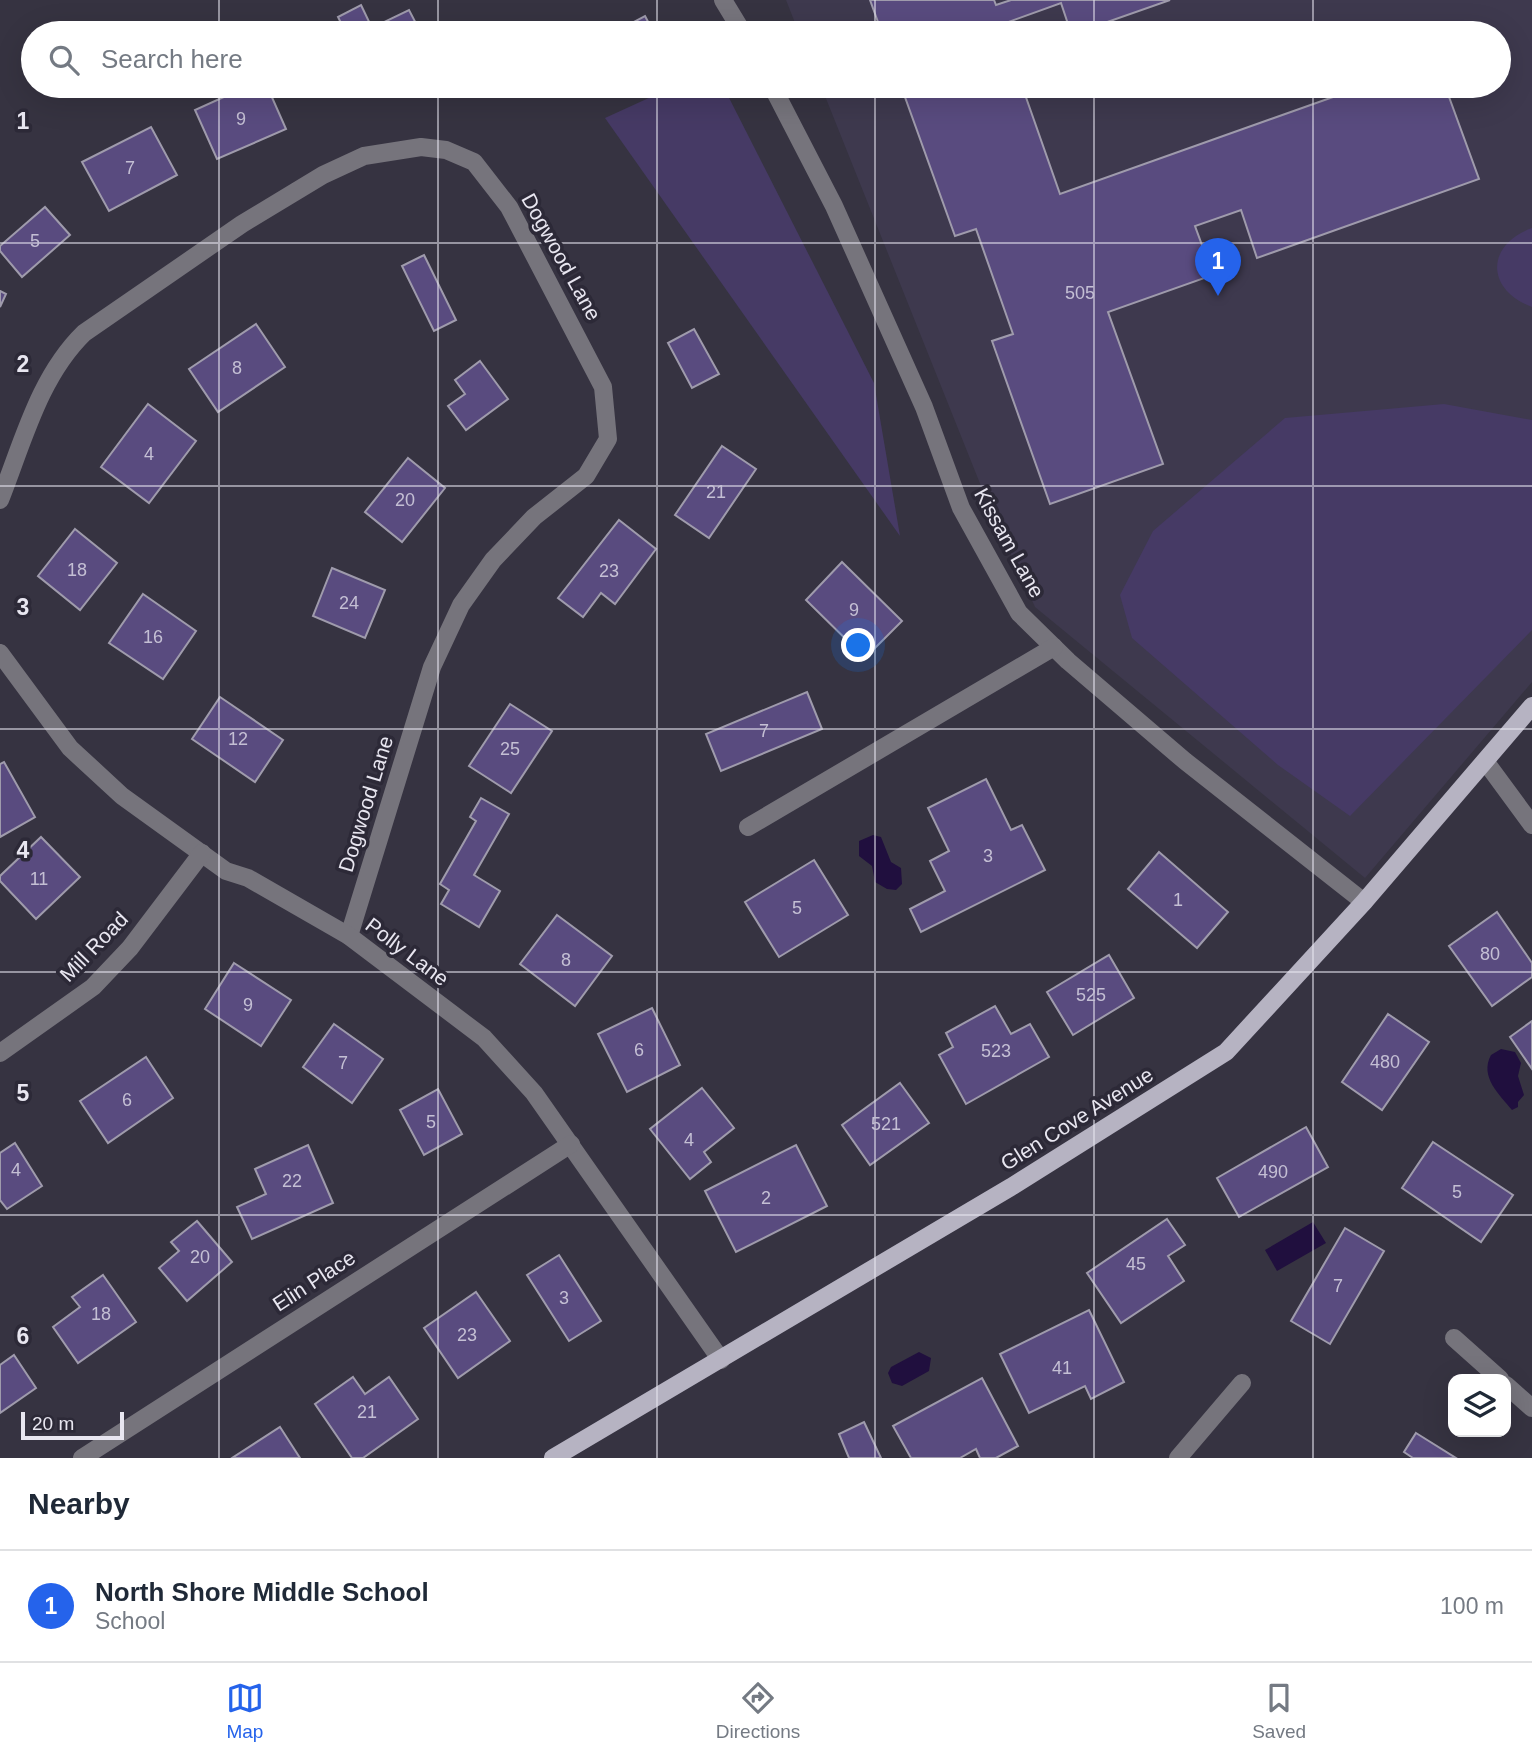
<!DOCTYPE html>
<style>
:root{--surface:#fff;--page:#f6f6f7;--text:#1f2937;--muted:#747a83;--line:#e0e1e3;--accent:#2563eb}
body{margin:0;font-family:Arial,sans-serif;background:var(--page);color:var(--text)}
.controls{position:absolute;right:21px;bottom:21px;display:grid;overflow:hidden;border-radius:14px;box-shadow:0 7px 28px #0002}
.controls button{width:63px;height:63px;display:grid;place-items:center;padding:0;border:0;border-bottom:2px solid var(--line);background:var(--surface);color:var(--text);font:35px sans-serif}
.scale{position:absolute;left:21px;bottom:18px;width:103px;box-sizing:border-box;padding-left:7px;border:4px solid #e8e6f0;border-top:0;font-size:19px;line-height:24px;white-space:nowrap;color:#e8e6f0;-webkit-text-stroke:5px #2c2937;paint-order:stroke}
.you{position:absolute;left:859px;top:646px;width:24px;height:24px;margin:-18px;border:5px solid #fff;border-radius:50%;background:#1a73e8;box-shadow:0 0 0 10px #1a73e833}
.badge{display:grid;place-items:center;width:46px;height:46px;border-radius:50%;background:var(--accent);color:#fff;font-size:23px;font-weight:700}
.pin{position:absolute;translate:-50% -58px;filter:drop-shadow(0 2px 4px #0008)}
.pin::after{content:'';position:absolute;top:37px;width:24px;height:21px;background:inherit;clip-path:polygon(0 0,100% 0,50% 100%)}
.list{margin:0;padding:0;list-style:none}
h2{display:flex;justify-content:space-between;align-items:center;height:91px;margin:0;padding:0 28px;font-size:30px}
h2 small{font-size:23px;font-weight:400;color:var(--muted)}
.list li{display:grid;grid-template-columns:46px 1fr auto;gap:21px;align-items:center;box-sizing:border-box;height:112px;padding:0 28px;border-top:2px solid var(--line)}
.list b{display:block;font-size:26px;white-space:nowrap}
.list p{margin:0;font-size:23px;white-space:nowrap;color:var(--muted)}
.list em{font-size:23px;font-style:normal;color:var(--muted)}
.icon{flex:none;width:38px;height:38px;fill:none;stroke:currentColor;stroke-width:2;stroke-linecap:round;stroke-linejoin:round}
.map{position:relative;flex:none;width:1532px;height:1458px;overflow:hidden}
.search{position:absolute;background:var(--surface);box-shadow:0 7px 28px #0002;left:21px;right:21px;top:21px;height:77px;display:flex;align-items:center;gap:18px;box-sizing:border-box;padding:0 24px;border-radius:38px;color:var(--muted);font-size:26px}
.sheet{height:203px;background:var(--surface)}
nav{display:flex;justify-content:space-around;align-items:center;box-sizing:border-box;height:98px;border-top:2px solid var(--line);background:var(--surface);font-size:19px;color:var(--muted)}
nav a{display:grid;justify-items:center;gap:4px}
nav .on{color:var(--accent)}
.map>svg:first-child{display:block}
.built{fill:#3e394e}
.green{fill:#463a65}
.water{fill:#200f3e}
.building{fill:#594b7f;stroke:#9f9bac;stroke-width:2}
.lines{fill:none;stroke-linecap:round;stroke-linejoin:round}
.minor{stroke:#76747c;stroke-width:18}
.major{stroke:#b6b3c2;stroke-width:18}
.grid{fill:none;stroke:#e8e6f0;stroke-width:2;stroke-opacity:0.55}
.labels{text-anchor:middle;stroke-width:7;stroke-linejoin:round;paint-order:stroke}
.number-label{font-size:18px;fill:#c4bfd4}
.street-label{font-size:21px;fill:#e8e6f0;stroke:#2c2937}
.grid-label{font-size:23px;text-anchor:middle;font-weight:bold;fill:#e8e6f0;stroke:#2c2937;stroke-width:7;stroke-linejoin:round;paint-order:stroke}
</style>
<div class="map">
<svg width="1532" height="1458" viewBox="0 0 1532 1458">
<rect width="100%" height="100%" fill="#363341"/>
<path class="built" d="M786,0H1532V682L1365,878L1035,607L989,506L821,86H1499V33H799Z"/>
<g class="green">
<path d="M675,86H723L874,383L900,536L605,118Z"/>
<path d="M1532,228V307C1486,290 1485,245 1532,228Z"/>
<path d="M1444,404L1532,420V630L1350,816L1278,765L1132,638L1120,595L1153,531L1285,418Z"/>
</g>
<g class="water">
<path d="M873,835L881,837L891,862L901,868L902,884L896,890L887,889L875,882L872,866L859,856V841Z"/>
<path d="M1501,1049L1515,1052L1521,1063L1518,1076L1524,1095L1518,1102V1107L1512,1110C1500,1095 1479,1077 1491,1055Z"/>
<path d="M1313,1222L1326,1243L1277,1271L1265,1250Z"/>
<path d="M919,1352L931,1358L929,1371L902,1386L892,1383L888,1373L891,1367Z"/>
</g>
<g class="building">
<path d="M870,0H994L996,5L1011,0H1170L1076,33H1071L1061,3L1000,25L1003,33H882Z"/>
<path d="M361,5L372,28L409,10L421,33H346L338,17Z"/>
<path d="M645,16L654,33H613Z"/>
<path d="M458,30L494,33H458Z"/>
<path d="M248,86H267L286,129L217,159L195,110Z"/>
<path d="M901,86H1022L1060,194L1364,86H1445L1479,179L1257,258L1241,210L1195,226L1213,275L1108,312L1163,464L1050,504L992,341L1013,334L976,229L955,236Z"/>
<path d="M151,127L177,175L109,211L82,162Z"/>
<path d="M45,207L70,235L22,277L0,251V246Z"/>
<path d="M424,255L456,320L434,331L402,266Z"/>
<path d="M0,291L6,294L0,307Z"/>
<path d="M256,324L285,367L218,412L189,369Z"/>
<path d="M694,329L719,374L692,388L668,343Z"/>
<path d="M480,361L508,399L466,430L448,406L465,394L455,380Z"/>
<path d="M148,404L196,441L149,503L101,467Z"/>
<path d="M722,446L756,469L709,538L675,515Z"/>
<path d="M408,458L445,488L402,542L365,512Z"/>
<path d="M619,520L656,549L615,604L601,593L583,617L558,598Z"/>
<path d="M75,529L117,563L80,610L38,576Z"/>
<path d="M842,562L902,621L865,658L806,600Z"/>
<path d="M332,568L385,590L365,638L313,616Z"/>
<path d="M143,594L196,631L163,679L109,643Z"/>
<path d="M807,692L822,729L721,771L706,734Z"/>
<path d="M220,697L283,740L255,782L192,739Z"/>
<path d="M510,704L552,731L511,793L469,766Z"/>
<path d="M4,762L35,817L0,837V764Z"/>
<path d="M986,779L1011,830L1022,825L1045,870L921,932L910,909L945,891L930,861L949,851L928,808Z"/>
<path d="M481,798L509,814L474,875L500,891L479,927L441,904L449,890L440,884L476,821L470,817Z"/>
<path d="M41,837L80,877L36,919L0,881V876Z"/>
<path d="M1159,852L1228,912L1197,948L1128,889Z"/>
<path d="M814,860L848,915L779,957L745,902Z"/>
<path d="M1497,912L1532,963V977L1492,1006L1449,946Z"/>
<path d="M557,915L612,956L575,1006L520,964Z"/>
<path d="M1109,955L1134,998L1073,1035L1047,992Z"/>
<path d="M234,963L291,1000L261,1046L205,1009Z"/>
<path d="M995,1006L1011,1034L1030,1024L1049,1057L966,1104L939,1055L953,1047L946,1033Z"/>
<path d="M652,1008L680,1065L627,1092L598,1034Z"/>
<path d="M1388,1014L1429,1042L1382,1110L1342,1082Z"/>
<path d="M1532,1021V1069L1510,1037Z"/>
<path d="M334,1024L383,1059L352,1103L303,1067Z"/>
<path d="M146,1057L173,1098L108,1143L80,1101Z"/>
<path d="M900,1083L929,1123L870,1165L842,1125Z"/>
<path d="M702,1088L734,1128L704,1152L711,1162L690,1179L650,1129Z"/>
<path d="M438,1089L462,1134L424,1155L400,1110Z"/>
<path d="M1306,1127L1328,1167L1239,1217L1217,1178Z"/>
<path d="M1433,1142L1513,1195L1481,1242L1402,1188Z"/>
<path d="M15,1143L42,1186L7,1209L0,1200V1153Z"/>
<path d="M308,1145L333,1203L252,1239L237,1207L266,1194L255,1169Z"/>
<path d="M796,1145L827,1206L736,1252L705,1191Z"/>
<path d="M1167,1219L1185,1245L1168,1256L1184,1281L1121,1323L1087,1273Z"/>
<path d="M197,1221L232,1262L187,1301L159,1268L179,1251L171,1242Z"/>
<path d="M1345,1228L1384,1251L1330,1344L1291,1321Z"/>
<path d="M559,1255L601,1321L569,1341L527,1275Z"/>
<path d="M103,1275L136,1322L78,1363L53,1327L80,1307L72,1297Z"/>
<path d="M476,1292L510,1341L458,1378L424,1328Z"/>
<path d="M1089,1310L1124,1382L1091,1399L1085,1386L1029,1413L1000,1354Z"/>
<path d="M14,1355L36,1388L0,1413V1365Z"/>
<path d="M353,1377L365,1394L389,1377L418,1419L363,1458H352L315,1404Z"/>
<path d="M982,1378L1018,1446L996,1458H980L976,1449L960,1458H911L893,1426Z"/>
<path d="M864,1422L881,1458H849L839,1434Z"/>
<path d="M280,1427L300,1458H232Z"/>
<path d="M1416,1433L1456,1458H1413L1404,1452Z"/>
</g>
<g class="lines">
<g class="minor">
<path d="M723,0L743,33"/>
<path d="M772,86L834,206L924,407L961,508L1019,613L1068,661L1185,761L1364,902"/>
<path d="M0,500C23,442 39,377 84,333L242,224L323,175L364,156L421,147L446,150L474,162L509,207L603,387L608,439L586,476L534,517L493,560L461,605L432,667L349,936"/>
<path d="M0,653L70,748L122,796L226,871L248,878L349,936L484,1038L534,1093L721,1360"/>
<path d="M1485,761L1532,825"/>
<path d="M748,827L1054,647"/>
<path d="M0,1053L93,987L130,948L202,853"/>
<path d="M1454,1338L1500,1379"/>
<path d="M1506,1385L1532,1408"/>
<path d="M82,1458L571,1144"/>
<path d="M1178,1458L1242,1383"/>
</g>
<path class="major" d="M553,1458L1011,1187L1226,1052L1364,902L1532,706"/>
</g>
<path class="grid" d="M219,0V33M438,0V33M657,0V33M875,0V33M1094,0V33M1313,0V33M219,86V1458M438,86V1458M657,86V1458M875,86V1458M1094,86V1458M1313,86V1458M0,243H1532M0,486H1532M0,729H1532M0,972H1532M0,1215H1532"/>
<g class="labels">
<g class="number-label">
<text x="241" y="125">9</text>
<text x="130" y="174">7</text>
<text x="35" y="247">5</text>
<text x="1080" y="299">505</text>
<text x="237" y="374">8</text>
<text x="149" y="460">4</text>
<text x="716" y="498">21</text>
<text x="405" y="506">20</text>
<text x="77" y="576">18</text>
<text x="609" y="577">23</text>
<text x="349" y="609">24</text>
<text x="854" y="616">9</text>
<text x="153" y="643">16</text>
<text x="764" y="737">7</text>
<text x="238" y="745">12</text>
<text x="510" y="755">25</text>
<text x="988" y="862">3</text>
<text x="39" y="885">11</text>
<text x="1178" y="906">1</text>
<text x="797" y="914">5</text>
<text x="1490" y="960">80</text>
<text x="566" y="966">8</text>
<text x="1091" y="1001">525</text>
<text x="248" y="1011">9</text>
<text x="639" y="1056">6</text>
<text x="996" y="1057">523</text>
<text x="1385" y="1068">480</text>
<text x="343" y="1069">7</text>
<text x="127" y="1106">6</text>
<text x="431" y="1128">5</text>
<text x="886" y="1130">521</text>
<text x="689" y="1146">4</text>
<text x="16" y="1176">4</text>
<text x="1273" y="1178">490</text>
<text x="292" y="1187">22</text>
<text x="1457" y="1198">5</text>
<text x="766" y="1204">2</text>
<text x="200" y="1263">20</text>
<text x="1136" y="1270">45</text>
<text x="1338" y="1292">7</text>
<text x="564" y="1304">3</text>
<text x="101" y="1320">18</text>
<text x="467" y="1341">23</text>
<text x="1062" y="1374">41</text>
<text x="367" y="1418">21</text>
</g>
<g class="street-label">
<text transform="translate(561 257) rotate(61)" y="7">Dogwood Lane</text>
<text transform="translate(1009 543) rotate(61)" y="7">Kissam Lane</text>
<text transform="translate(366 804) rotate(-73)" y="7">Dogwood Lane</text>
<text transform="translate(94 947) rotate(-46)" y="7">Mill Road</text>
<text transform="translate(407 952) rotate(37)" y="7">Polly Lane</text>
<text transform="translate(1077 1119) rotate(-32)" y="7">Glen Cove Avenue</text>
<text transform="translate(314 1281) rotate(-33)" y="7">Elin Place</text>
</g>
</g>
<g class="grid-label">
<text x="23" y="129">1</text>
<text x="23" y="372">2</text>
<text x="23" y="615">3</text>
<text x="23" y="858">4</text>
<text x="23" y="1101">5</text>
<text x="23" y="1344">6</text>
</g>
</svg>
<div class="controls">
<button><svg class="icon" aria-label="layers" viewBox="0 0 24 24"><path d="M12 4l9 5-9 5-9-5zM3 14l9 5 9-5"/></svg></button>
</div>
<div class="scale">20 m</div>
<div class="you"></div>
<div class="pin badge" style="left:1218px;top:296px">1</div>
<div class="search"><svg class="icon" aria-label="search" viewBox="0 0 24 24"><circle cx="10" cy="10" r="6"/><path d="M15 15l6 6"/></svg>Search here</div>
</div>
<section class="sheet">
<h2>Nearby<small></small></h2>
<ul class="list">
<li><span class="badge">1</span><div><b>North Shore Middle School</b><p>School</p></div><em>100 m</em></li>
</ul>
</section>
<nav>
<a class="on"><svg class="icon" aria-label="map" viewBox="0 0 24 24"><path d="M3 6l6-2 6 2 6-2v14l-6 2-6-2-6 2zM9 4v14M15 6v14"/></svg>Map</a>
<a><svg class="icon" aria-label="directions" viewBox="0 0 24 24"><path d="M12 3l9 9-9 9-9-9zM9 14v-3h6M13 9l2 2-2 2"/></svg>Directions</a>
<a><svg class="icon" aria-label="saved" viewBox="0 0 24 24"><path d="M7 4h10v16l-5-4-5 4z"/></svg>Saved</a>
</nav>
